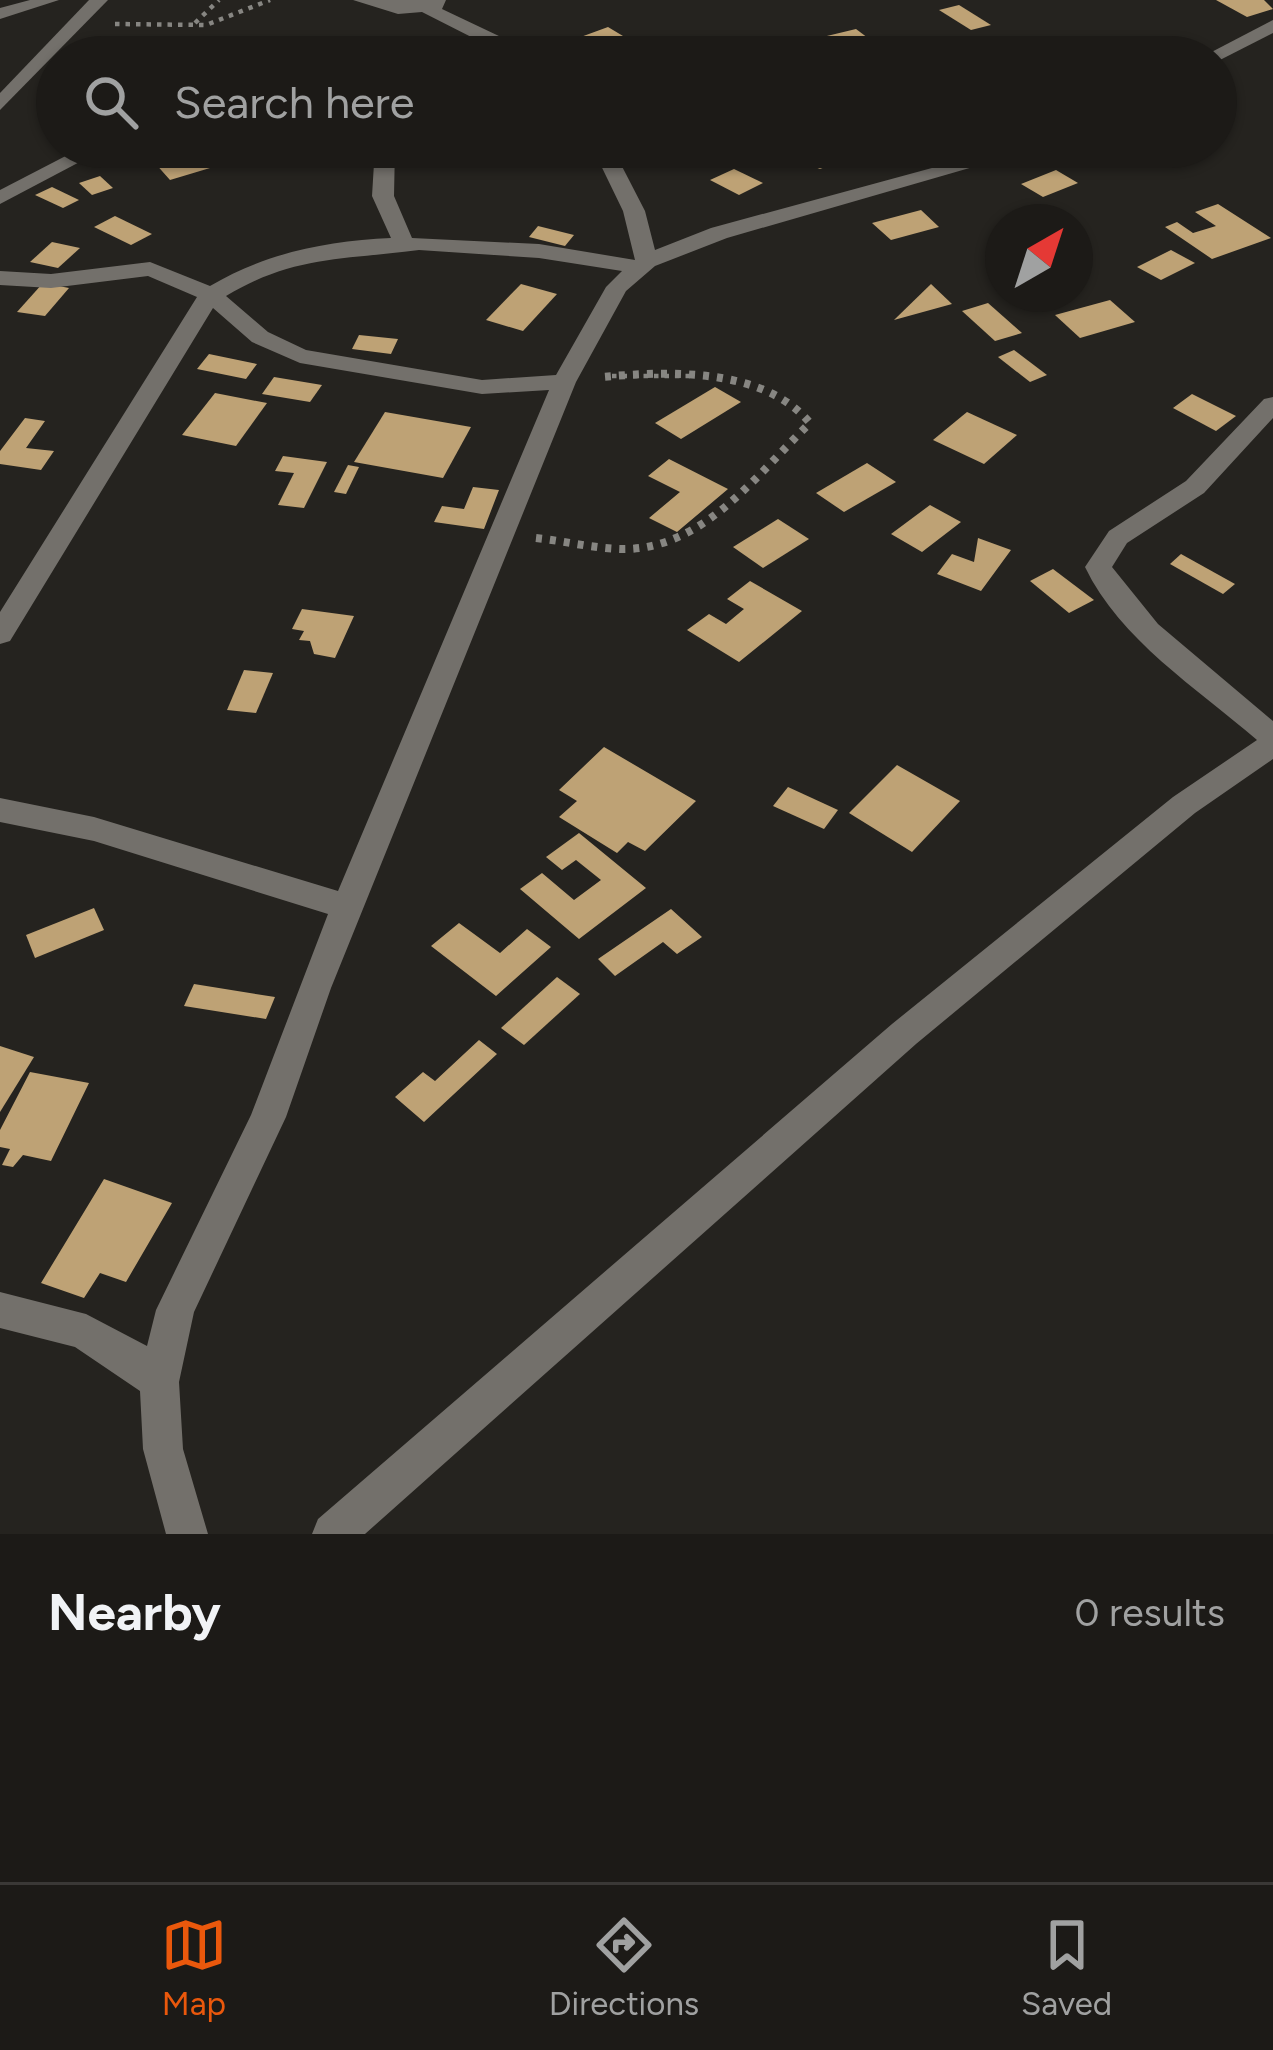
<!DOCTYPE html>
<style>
:root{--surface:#1c1a17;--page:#252320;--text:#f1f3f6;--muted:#a0a1a1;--line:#3a3836;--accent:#ea580c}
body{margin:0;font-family:Figtree,sans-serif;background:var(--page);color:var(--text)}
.compass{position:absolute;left:985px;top:204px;width:108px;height:108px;border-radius:50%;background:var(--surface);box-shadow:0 3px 9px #0004;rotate:39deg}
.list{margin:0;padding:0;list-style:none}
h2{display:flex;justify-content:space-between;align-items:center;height:156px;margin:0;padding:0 48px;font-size:51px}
h2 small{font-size:39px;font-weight:400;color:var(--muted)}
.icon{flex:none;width:66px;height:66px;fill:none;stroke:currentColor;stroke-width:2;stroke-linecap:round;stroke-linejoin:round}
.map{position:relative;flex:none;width:1273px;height:1534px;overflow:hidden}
.search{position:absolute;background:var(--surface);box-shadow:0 3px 9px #0004;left:36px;right:36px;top:36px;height:132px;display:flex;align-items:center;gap:30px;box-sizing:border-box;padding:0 42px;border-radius:66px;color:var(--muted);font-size:45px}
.sheet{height:348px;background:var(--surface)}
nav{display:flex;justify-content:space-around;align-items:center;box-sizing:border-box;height:168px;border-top:3px solid var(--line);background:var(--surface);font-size:33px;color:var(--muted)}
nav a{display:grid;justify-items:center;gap:6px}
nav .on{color:var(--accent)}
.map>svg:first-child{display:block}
.building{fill:#bea275}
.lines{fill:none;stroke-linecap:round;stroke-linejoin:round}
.path-far1{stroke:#878682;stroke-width:4.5;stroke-dasharray:4.5 6;stroke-linecap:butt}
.path{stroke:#878682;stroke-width:8;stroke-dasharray:6 8;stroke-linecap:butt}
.minor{fill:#73706b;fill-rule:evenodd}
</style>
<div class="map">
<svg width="1273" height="1534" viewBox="0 0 1273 1534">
<rect width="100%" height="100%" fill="#25231f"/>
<g class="building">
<path d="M1216,0H1264L1273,9L1247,17Z"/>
<path d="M959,5L991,25L971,30L939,10Z"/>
<path d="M608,27L633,42L619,47L609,41L591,57L567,42Z"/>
<path d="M856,29L872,41L821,53L806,41Z"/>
<path d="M128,46L163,54L113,57Z"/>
<path d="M114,147H171V149L119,159Z"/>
<path d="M828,147L848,158L820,169L805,163Z"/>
<path d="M222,154L230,162L170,180L154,162L173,156L186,164Z"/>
<path d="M734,169L763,183L739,195L710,180Z"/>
<path d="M1056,170L1078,183L1043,197L1021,184Z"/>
<path d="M100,176L113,188L92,195L79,183Z"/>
<path d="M52,187L79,200L63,208L35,195Z"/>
<path d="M1218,204L1271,238L1212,259L1165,227L1177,222L1193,233L1216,226L1195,212Z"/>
<path d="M921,210L939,227L891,240L872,223Z"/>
<path d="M115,216L152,234L131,245L94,227Z"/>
<path d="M538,226L574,235L565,246L529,237Z"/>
<path d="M52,242L80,248L58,268L30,262Z"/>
<path d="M1171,250L1195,263L1161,280L1137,267Z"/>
<path d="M43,283L69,288L45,316L17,312Z"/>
<path d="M521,284L557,294L523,331L486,320Z"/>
<path d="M931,284L952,304L894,320Z"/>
<path d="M1110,300L1135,322L1080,338L1055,315Z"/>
<path d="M988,303L1022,333L995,341L962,311Z"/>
<path d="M359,335L398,339L391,354L352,349Z"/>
<path d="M1014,350L1047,375L1030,382L998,357Z"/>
<path d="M209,354L257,364L246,379L197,369Z"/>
<path d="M274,377L322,385L310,402L262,394Z"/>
<path d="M715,387L741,402L681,439L655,423Z"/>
<path d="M215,393L267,403L236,446L182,435Z"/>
<path d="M1192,394L1236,416L1216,431L1173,408Z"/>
<path d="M385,412L471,427L443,478L354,462Z"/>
<path d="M967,412L1017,435L984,464L933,440Z"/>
<path d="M25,418L45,421L26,448L54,451L41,470L0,464V451Z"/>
<path d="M283,456L327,462L304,508L278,505L294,473L275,471Z"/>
<path d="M669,459L728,489L677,532L649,518L680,492L648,476Z"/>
<path d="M867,463L896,482L844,512L816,493Z"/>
<path d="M348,465L359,467L346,494L334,492Z"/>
<path d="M473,487L499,490L484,529L434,522L442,506L464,509Z"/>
<path d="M930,505L961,522L922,552L891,534Z"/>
<path d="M778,519L809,539L763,568L733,547Z"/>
<path d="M978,538L1011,550L981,591L937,574L952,554L974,562Z"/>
<path d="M1181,554L1235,584L1223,594L1170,564Z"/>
<path d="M1053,569L1094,600L1069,613L1030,581Z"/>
<path d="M750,581L802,611L739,662L687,630L709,614L726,624L744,609L727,599Z"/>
<path d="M302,609L354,616L335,658L314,654L310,641L299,640L304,631L292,629Z"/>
<path d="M244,670L273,673L256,713L227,710Z"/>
<path d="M604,747L696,801L645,851L628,842L617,853L559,817L577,801L559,790Z"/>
<path d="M897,765L960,801L912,852L849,813Z"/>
<path d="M788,787L838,810L824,829L773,806Z"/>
<path d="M579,833L646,888L579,939L520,889L542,873L574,900L601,880L576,860L562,870L546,857Z"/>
<path d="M94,908L104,930L35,958L26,935Z"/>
<path d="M671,909L702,937L677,954L663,942L615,976L598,959Z"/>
<path d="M459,923L500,953L527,929L551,947L496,996L431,946Z"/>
<path d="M557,977L580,994L524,1045L501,1028Z"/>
<path d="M194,984L275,997L266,1019L184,1006Z"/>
<path d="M479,1040L497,1054L424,1122L395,1097L423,1072L435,1081Z"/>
<path d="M0,1046L34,1057L0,1112Z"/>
<path d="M30,1072L89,1083L51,1161L23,1155L13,1167L2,1165L10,1149L0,1147V1130Z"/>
<path d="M104,1179L172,1203L126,1282L100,1273L84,1298L41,1283Z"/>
</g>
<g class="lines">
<g class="path-far1">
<path d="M195,23L219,0"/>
<path d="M115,24L206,25L270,0"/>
<path d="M612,376H693"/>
</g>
<path class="path" d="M536,538C564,541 592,548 620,549C703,551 756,475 810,423C763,367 669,371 602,377"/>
<g class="minor">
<path d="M30,0H59L0,19V8Z"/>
<path d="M89,0H108L0,110V93Z"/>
<path d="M353,0H446L442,9L501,37L509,50L503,57H482L490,49L487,45L422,12L398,14Z"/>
<path d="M1273,20V33L1218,61L1202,57Z"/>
<path d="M83,147H108L0,204V190Z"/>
<path d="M375,147H395L394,196L412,238L539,244L635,260L623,211L592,147H612L645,211L655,250L711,228L1009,147H1042L727,238L655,266L626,291L576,382L331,988L286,1117L194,1312L179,1382L183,1449L208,1534H166L143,1449L140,1391L75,1347L0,1328V1292L86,1314L147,1346L156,1310L251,1115L328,914L94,841L0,822V798L94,817L338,891L549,390L482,394L300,363L252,342L213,308L10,641L0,644V612L197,297L148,276L51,288L0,285V271L51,274L150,262L210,286C266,253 326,241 391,238L372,196ZM419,250L539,258L622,271L606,287L556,375L482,380L306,350L268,332L226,296C294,255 345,260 419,250Z"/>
<path d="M1273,397V418L1204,493L1127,543L1112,567L1158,624L1273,721V759L1195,813L916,1044L365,1534H312L318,1519L892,1024L1173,797L1257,740C1197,688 1120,640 1085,567L1109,531L1186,481L1264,399Z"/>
</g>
</g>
</svg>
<svg class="compass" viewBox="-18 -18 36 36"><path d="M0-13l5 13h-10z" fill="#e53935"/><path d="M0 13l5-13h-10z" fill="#a0a1a1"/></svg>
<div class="search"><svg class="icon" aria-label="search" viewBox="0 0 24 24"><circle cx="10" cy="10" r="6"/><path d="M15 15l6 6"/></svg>Search here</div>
</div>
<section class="sheet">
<h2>Nearby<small>0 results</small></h2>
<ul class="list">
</ul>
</section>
<nav>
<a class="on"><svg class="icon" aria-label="map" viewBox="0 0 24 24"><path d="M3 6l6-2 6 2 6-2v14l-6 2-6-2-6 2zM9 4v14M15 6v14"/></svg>Map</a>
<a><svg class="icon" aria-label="directions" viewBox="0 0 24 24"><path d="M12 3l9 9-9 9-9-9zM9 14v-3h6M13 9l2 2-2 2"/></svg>Directions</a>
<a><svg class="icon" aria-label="saved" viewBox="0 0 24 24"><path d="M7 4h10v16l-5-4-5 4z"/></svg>Saved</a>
</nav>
